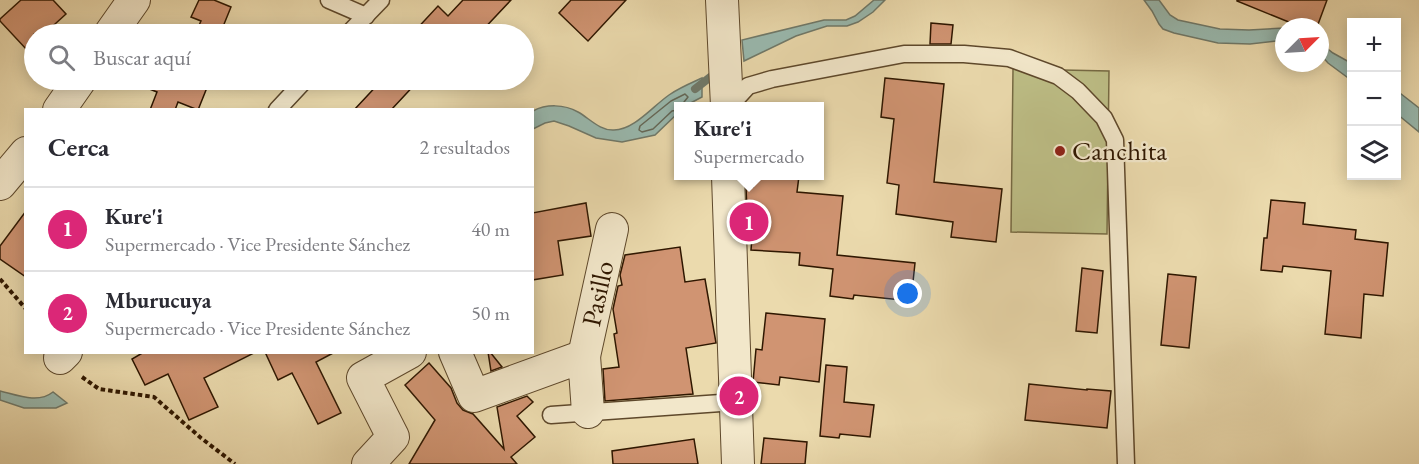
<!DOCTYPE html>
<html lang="es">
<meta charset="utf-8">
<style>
:root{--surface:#fff;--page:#f7f7f7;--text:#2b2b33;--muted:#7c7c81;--line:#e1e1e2;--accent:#db2777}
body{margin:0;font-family:"EB Garamond",serif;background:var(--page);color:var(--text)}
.controls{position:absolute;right:18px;top:18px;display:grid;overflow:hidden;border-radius:0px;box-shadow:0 3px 15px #0003}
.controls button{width:54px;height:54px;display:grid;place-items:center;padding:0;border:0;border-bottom:2px solid var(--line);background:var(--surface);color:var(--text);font:30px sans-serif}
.compass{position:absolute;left:1275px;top:18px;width:54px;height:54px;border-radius:50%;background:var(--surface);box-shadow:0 3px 15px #0003;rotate:66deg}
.you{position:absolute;left:908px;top:294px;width:21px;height:21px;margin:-15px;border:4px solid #fff;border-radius:50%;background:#1a73e8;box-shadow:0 0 0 9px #1a73e833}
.badge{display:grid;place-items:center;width:39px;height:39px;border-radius:50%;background:var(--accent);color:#fff;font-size:20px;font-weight:700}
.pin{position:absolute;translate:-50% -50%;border:3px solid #fff;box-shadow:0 2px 6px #0006}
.popup{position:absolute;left:674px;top:102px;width:150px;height:78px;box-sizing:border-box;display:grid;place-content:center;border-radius:0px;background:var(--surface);filter:drop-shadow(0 2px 4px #0005);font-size:20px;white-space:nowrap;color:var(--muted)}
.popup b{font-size:22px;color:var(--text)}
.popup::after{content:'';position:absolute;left:50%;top:100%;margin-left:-12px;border:12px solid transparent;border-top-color:var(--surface)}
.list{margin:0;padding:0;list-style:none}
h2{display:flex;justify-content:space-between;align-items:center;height:78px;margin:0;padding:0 24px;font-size:26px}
h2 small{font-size:20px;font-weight:400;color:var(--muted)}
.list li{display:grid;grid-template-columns:39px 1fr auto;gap:18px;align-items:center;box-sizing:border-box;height:84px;padding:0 24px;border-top:2px solid var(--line)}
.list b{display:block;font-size:22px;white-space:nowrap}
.list p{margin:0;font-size:20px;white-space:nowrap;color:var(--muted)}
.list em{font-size:20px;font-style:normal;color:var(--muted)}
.icon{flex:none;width:33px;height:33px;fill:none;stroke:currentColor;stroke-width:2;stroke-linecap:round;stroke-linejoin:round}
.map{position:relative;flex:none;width:1419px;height:464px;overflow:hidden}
.search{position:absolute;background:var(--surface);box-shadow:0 3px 15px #0003;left:24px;top:24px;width:510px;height:66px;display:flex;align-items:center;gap:15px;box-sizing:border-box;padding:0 21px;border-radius:33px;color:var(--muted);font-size:22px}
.panel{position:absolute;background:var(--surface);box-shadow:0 3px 15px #0003;left:24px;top:108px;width:510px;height:246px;border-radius:0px}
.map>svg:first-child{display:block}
.green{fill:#bdbe86;stroke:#766a43;stroke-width:1.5}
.water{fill:#99bab0;stroke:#6f796a;stroke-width:1.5}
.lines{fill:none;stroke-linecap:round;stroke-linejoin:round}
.shore{stroke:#646858;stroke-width:1.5}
.stream{stroke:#6f796a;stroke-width:8}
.building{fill:#d09472;stroke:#2f1700;stroke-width:1.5}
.lane-casing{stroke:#5e482b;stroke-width:19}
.street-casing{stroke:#5e482b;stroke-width:34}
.path{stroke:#2f1700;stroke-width:4;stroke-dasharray:4.5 3;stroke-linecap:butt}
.lane{stroke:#f2e7ca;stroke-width:16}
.street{stroke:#f2e7ca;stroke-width:32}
.poi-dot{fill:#8f2418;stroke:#f2e7ca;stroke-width:2}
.labels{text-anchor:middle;stroke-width:4.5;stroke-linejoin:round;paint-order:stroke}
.poi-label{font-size:27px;fill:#2f1700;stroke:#f2e7ca;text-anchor:start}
.street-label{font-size:27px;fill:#2f1700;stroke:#f2e7ca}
</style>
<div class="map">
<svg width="1419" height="464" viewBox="0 0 1419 464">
<rect width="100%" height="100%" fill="#ebdaad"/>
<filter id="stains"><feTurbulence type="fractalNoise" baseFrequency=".00333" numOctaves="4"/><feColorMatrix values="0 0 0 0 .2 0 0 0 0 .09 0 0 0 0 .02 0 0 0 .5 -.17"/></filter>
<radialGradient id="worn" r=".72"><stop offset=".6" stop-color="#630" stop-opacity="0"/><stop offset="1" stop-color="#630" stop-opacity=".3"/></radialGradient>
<path class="green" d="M1013,69L1109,71L1107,234L1011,232Z"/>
<g class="water">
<path d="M874,0H885L873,12L858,22L847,26H827L796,36L744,61L742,40L824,20H846L855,16Z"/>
<path d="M1144,0H1159L1170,15L1178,20L1220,29L1249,30L1284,28V40L1250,44L1218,43L1174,33L1163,29L1159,24L1152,11Z"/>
<path d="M1320,43L1333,53L1351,63V80L1328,63L1320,54Z"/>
<path d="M702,78V97L685,106H678V113L655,135L622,142L596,138L569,126L554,121L545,123L533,129V111C546,104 564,104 578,112C589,118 600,131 614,130C634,130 653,106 669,95C679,88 691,83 702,78Z"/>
<path d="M1396,90L1419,108V132L1397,114Z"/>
<path d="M0,391C17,395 38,404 53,392L67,403L56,408H24L0,400Z"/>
</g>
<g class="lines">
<path class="shore" d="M678,110L672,111L653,129L642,132L639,130L640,126L671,101L685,94L688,97L684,102V106"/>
<path class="stream" d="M695,89L718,71"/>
</g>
<g class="building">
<path d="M21,0H53L66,14L44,34H34V43L27,50L0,21V19Z"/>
<path d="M199,0H214L231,7L220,34H195L201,21L191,17Z"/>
<path d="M463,0H511L479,34H412L438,6L448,16Z"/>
<path d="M571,0H626L588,41L559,13Z"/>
<path d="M1237,0H1327L1317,27H1301L1237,1Z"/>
<path d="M931,23L953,25L951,44H930Z"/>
<path d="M885,78L944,84L934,182L1002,189L996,242L951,237L953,222L896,214L899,185L887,183L894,119L881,117Z"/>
<path d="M127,80H210L198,110L178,102L175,110H150L157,92Z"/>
<path d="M382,80H419L391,110H354Z"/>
<path d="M754,176H799L797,192L843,196L837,255L915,263L911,301L854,295L853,299L830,296L833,269L799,265L800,253L751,250L754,212L747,211L746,187H753Z"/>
<path d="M1271,200L1305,203L1303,224L1356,230L1355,239L1388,243L1383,296L1364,294L1361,338L1325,334L1331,271L1283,266L1282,272L1261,270L1264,238H1267Z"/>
<path d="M586,203L591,236L558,241L563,275L532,280V213Z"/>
<path d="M26,211V277L0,259V246Z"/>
<path d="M680,247L685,282L705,279L716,343L686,348L693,394L605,401L603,369L619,367L614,334L617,333L613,309L618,286L622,285L620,275L625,255Z"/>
<path d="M1082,268L1103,271L1097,333L1076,331Z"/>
<path d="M1168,274L1196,277L1189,348L1161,345Z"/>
<path d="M766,313L825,319L819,382L780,377L779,385L753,382L756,349L762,350Z"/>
<path d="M144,352H256L204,378L218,407L189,420L168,374L145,385L132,359Z"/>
<path d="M265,352H335L316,362L341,413L318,424L292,373L278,380Z"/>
<path d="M488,352H490L502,367L491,371Z"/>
<path d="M429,363L451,388L457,403L463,410L473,414L504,449L497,407L527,396L533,402L517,416L535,437L511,457L517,464H409L435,420L405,385Z"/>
<path d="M826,365L847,367L844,402L874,405L870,437L840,434L839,438L820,436Z"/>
<path d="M1029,384L1087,390V389L1111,391L1107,428L1025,420Z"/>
<path d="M764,438L807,442L805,464H761Z"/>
<path d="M694,439L698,464H613L612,451Z"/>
</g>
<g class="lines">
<g class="lane-casing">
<g id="lane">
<path d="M329,0L366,16"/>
<path d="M348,34L381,0"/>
<path d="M734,106L737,98L748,86L772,79L904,54H964L1009,58L1058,76L1078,91L1104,118L1115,140L1126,464"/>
<path d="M277,110L305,80"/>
<path d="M551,415L735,402"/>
</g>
</g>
<g class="street-casing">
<g id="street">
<path d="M722,0L727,106"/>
<path d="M110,34L134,0"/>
<path d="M59,110L80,80"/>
<path d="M728,176L738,464"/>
<path d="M0,184L26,153"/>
<path d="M455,352L474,396L584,356L588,412"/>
<path id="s1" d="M584,356L612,229"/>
<path d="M60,358L66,352"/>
<path d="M368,464L393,437L363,378L410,352"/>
</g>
</g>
<g class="path">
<path d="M0,279L26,309"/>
<path d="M82,377L99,389L154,397L201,438L235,464"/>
</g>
<use href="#lane" class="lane"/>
<use href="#street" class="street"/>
</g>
<circle class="poi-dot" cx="1060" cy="151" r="6"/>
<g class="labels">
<g class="poi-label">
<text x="1072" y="160">Canchita</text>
</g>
<g class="street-label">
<text dy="9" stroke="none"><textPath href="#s1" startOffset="64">Pasillo</textPath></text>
</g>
</g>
<rect width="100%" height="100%" filter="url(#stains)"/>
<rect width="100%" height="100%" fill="url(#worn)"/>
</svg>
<div class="controls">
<button>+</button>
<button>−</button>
<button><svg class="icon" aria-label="layers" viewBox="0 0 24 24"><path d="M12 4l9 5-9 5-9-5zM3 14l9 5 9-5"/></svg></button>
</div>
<svg class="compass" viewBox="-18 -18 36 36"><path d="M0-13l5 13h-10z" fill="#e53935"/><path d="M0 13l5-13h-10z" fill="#7c7c81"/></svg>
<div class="you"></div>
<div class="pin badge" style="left:749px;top:222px">1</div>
<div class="popup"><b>Kure'i</b>Supermercado</div>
<div class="pin badge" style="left:739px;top:396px">2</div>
<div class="search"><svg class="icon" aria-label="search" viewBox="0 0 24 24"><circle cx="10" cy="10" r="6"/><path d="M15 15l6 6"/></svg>Buscar aquí</div>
<section class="panel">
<h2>Cerca<small>2 resultados</small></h2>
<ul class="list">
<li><span class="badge">1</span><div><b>Kure'i</b><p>Supermercado · Vice Presidente Sánchez</p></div><em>40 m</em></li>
<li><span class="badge">2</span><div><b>Mburucuya</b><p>Supermercado · Vice Presidente Sánchez</p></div><em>50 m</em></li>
</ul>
</section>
</div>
